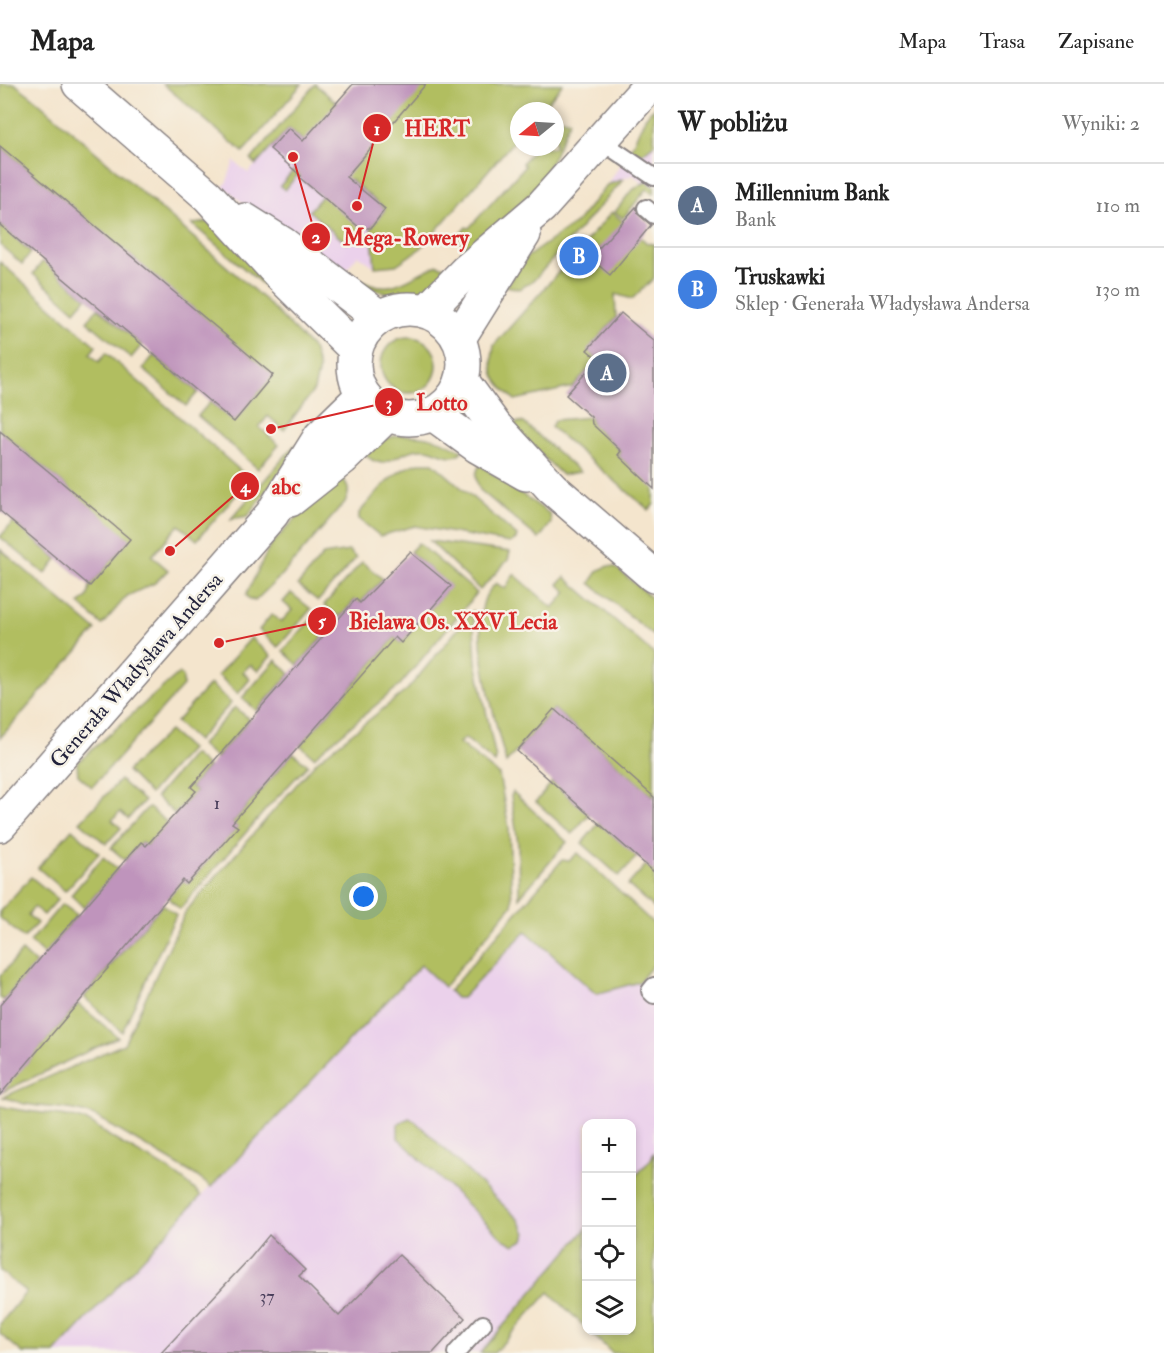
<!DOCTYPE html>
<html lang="pl">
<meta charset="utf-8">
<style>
:root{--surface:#fff;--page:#f2f2f2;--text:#222;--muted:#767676;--line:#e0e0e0;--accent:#0f766e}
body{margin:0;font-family:"IM FELL Double Pica",serif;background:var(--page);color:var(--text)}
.controls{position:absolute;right:18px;bottom:18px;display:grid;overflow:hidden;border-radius:12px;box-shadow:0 3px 9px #0003}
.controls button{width:54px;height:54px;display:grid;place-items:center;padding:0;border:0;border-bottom:2px solid var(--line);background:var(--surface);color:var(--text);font:30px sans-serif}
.compass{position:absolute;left:510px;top:18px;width:54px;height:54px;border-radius:50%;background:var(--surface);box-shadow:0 3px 9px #0003;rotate:252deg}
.you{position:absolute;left:364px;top:813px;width:21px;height:21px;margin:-15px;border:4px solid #fff;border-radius:50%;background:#1a73e8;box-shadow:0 0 0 9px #1a73e833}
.badge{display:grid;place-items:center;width:39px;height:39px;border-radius:50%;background:var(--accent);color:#fff;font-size:20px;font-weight:700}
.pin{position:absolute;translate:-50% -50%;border:3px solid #fff;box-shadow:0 2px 6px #0006}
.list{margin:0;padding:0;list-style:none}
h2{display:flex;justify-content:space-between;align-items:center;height:78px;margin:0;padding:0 24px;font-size:26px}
h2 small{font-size:20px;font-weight:400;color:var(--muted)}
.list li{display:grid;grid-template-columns:39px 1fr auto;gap:18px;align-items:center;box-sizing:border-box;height:84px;padding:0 24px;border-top:2px solid var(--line)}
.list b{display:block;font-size:22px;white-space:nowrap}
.list p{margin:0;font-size:20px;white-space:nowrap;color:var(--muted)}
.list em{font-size:20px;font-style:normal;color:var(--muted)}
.icon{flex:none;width:33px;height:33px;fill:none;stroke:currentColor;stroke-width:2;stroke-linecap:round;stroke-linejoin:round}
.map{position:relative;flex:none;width:654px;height:1269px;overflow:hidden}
header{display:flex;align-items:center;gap:36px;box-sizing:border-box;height:84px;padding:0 30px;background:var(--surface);border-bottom:2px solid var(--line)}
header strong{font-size:28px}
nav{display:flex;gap:33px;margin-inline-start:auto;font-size:21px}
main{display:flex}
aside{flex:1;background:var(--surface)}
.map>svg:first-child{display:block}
.built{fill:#ebd1eb}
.green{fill:#b1be60;stroke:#6a704e;stroke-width:1.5}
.building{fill:#bf94bc}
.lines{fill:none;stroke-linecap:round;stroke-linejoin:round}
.service-casing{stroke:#8b8484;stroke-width:20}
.minor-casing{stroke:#8b8484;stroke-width:36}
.service{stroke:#fff;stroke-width:16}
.minor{stroke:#fff;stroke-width:33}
.labels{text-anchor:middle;stroke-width:5;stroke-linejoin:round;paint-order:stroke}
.number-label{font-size:18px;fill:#493e5b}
.street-label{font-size:21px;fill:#22223b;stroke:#f7f3e8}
.leader{fill:none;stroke:#d62828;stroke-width:2}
.callout-dot{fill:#d62828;stroke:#f7f3e8;stroke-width:2}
.mark-label{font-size:18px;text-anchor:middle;font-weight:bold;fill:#fff}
.callout-label{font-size:22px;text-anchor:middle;font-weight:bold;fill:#d62828;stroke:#f7f3e8;stroke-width:5;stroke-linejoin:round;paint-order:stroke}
</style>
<header>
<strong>Mapa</strong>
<nav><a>Mapa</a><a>Trasa</a><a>Zapisane</a></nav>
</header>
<main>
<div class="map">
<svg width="654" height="1269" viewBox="0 0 654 1269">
<rect width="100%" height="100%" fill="#f7f3e8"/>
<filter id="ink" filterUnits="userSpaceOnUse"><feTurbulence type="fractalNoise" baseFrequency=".0167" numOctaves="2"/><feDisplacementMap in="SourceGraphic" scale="12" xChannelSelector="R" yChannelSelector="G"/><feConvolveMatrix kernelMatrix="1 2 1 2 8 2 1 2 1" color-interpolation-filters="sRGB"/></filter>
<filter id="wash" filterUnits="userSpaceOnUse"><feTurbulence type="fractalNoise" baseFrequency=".008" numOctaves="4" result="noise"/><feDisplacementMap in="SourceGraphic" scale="24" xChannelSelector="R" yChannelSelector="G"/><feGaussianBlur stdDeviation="1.35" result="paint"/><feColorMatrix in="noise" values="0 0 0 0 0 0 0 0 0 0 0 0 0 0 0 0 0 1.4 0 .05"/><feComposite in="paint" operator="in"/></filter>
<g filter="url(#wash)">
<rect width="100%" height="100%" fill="#f4e5cd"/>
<g class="built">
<path d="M654,23V110L633,91L607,101L630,66L645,34Z"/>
<path d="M289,44L312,65L297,91L300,93L344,92L309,127L346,158L352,157L330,118L349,95L385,125L371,144L375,183L358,171L342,191L249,124L223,102L226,100L234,77L248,89Z"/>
<path d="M526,846L596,910L639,898L654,911V1068L651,1075L632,1096V1040H586V1145L480,1269H55L201,1112L230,1083L421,881L456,914L460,915Z"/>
</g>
<g class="green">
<path d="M0,0H15L35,15L265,216L313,265L319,285L314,306L284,346L268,332L259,343L279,361L258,385L198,332L210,318L234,338L272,291L0,62Z"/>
<path d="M163,0H302L243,68Z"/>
<path d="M315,0L337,19L426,0H563L540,27H519V51L421,164L396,181L375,183L371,144L385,125L350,95L330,118L362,144L351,157L346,159L309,127L322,112L297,91L285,106L280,102L312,65L289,44L256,81L251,76Z"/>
<path d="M654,23V60L642,70L630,66L645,34Z"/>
<path d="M562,34L570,36L547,87L536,104L468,171L461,160V149L466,143L469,144L525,82L522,79L536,63H555V42Z"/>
<path d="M624,95L535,195L520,205L506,202L527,173L577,138L607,101Z"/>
<path d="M647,97L654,103V110L647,105L623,134L615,128L631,107Z"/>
<path d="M612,128L647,159L654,160V194L632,215L615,210L616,234L588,266L598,275L573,303L515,316C495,297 488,290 494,261Z"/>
<path d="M209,138L293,217L283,218L192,140Z"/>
<path d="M0,141L31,168L22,180L0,161Z"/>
<path d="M43,177L86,214L75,227L33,190Z"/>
<path d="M0,178L96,262L90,270L99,278L106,269L250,395L197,456L179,441L152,472L168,486L155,499L127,512L102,541L79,520L88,512L90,502L129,455L0,347Z"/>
<path d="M438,181L452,186L423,207L409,209L392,210L366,204L354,194L356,193C392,215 406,193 438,181Z"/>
<path d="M98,224L142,261L131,274L87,237Z"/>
<circle cx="409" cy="281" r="28"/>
<path d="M154,271L198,308L186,322L143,285Z"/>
<path d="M591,333L592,340L621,367L618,371L644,394L654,384V420L649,426L551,343L555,336Z"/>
<path d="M519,338L524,339L580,388L562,391L511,341Z"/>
<path d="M399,351C426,351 439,354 462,367C452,379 438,366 426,365C408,363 397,376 381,379L372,376L365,369L385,355Z"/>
<path d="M300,360L248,432L231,435L294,362Z"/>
<path d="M419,379H433L517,452L516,455L510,459L415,442L380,452L359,435V429C376,410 393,385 419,379Z"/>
<path d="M480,381L550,430L551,439L539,455L480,406C476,396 474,390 480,381Z"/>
<path d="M338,389C347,399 352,405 345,418L282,491L257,515L255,517L248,514L246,511L270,462Z"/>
<path d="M13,438L57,475L45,490L0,453Z"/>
<path d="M430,457L510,468L508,476L480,506Z"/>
<path d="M418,459L477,509L400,601L314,673L300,661L395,553L401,559L450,502L410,468Z"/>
<path d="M0,465L96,546L0,654Z"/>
<path d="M349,467L356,474L318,517L298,501L323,471Z"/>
<path d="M362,478L383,495L360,519L355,516L340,533L324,521Z"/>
<path d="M608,482L615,483L654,516V552L590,499L599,486Z"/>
<path d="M514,490L553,524L567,508L558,500L565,493L654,570V713L554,625L506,679C496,638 470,552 485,514C487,508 493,503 496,499L505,505Z"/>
<path d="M291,509L311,525L278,563L259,546L272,530L281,538L292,526L283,518Z"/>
<path d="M473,527L476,578L496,675L495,679L465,654L459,659L499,691L509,744L512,821L444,903L421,881L211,1103L195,1091L111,1042C85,1021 56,1026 25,1020C18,1019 10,1015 3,1013L124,960L186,827L317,677L407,606Z"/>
<path d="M316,530L331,543L298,581L283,567Z"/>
<path d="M251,554L271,572L258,587L250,581L243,588L250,595L238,610L218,591Z"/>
<path d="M276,576L290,590L257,627L242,614Z"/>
<path d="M179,589L183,592V602L92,703L78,691L77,679Z"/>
<path d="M210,600L231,619L197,657L176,638Z"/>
<path d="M235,623L250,636L216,674L201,661Z"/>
<path d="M169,647L190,665L150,710L127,687Z"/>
<path d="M293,669L308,681L268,723L180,825L168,813L183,796L187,800L237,743L232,739Z"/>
<path d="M193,670L208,683L191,703L196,707L175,730L156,713Z"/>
<path d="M120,696L144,717L128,735L120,728L112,736L121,744L106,760L80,738Z"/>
<path d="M552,698L589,730L572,750L536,718Z"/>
<path d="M513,708L567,758L519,814L518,760L511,712Z"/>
<path d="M148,723L168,739L146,762L141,758L125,776L111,764Z"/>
<path d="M599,739L637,772L619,792L582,759Z"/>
<path d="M72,745L99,769L65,807L38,784Z"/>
<path d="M578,769L654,840V880L639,898L596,910L526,847L462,914H456L449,907L562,776L569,777Z"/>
<path d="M103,773L118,785L84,824L71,811Z"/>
<path d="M646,781L654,787V824L628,801Z"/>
<path d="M31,793L58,815L44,831L34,823L28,831L37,839L24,854L0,834V827Z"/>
<path d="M62,820L77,831L44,871L30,858Z"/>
<path d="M163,820L176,831L122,948L84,913Z"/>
<path d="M22,867L36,880L4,916L0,914V892Z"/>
<path d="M78,920L118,953L0,1009Z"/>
<path d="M0,1022C25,1029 52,1028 77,1034C96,1039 98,1045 112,1054C142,1072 177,1086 201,1112L55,1269H23L0,1250V1240L26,1208L0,1187Z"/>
<path d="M409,1034L416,1038L519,1136L526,1149L524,1156L514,1161L503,1155L398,1054V1040Z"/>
<path d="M654,1068V1269H612L589,1247L632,1246V1096L651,1075Z"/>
<path d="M586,1145V1244L549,1208L494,1269H480Z"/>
</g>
<g id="blocks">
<g class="building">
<path d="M353,0H426L346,93L385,125L371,144H360L300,94L301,92L270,65L289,44L303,57Z"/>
<path d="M0,62L273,291L234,338L0,141Z"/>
<path d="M636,123L639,131L651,141L610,191L590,174Z"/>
<path d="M621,229L654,257V405L618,371L621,367L592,340L591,333L566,311L598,275L587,266Z"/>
<path d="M0,347L130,455L90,502L0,427Z"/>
<path d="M410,468L451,502L401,559L395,553L232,739L238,743L187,800L183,796L0,1011V921L141,758L146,762L196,707L191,703L356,515L360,519Z"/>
<path d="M554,625L654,713V788L517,667Z"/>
<path d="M269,1151L305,1186L299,1192L339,1232L399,1171L465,1234L433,1269H161L251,1173Z"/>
</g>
</g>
</g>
<g filter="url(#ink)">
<use href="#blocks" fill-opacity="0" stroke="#8b8484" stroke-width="1.5"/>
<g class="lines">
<g class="service-casing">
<g id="service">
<path d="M601,57L654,93"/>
<path d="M646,124L654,131"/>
<path d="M654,902L650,907L654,911"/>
<path d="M456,1269L483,1240"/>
</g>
</g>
<g class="minor-casing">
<g id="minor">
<path d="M79,0L208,112L280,191L355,265"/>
<path d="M245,136L283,160L379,233"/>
<circle cx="409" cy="280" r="55"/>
<path d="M427,227L466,187L541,123L651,0"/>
<path d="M459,254L524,150"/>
<path d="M462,297L495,342L552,404L654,492"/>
<path d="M433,330L477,362L526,390"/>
<path d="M290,416L343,374L387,331"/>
<path d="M0,741L272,430L320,353L363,311"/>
</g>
</g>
<use href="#service" class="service"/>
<use href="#minor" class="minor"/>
</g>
</g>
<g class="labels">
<g class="number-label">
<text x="217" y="725">1</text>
<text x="267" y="1218">37</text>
</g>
<g class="street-label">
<text transform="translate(136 586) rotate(-49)" y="7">Generała Władysława Andersa</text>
</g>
</g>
<path class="leader" d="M357 122L377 44M293 73L316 153M271 345L389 318M170 467L245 402M219 559L322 537"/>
<g class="callout-dot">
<circle cx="357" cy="122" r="6"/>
<circle cx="293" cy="73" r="6"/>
<circle cx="271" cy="345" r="6"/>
<circle cx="170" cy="467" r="6"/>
<circle cx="219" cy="559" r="6"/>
<circle cx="377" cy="44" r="15"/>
<circle cx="316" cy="153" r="15"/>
<circle cx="389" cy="318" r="15"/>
<circle cx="245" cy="402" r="15"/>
<circle cx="322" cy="537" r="15"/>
</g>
<g class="mark-label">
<text x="377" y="51">1</text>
<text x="316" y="159">2</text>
<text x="389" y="325">3</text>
<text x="245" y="408">4</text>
<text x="322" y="543">5</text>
</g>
<g class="callout-label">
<text x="437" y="52">HERT</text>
<text x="406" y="161">Mega-Rowery</text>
<text x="442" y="326">Lotto</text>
<text x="286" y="410">abc</text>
<text x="453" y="545">Bielawa Os. XXV Lecia</text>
</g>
</svg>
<div class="controls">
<button>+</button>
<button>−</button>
<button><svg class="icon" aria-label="locate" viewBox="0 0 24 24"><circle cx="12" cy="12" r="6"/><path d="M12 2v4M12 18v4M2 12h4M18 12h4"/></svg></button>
<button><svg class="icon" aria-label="layers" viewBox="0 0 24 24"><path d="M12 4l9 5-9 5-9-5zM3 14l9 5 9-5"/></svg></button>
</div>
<svg class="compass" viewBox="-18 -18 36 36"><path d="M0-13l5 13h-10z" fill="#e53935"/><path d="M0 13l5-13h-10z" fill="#767676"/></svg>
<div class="you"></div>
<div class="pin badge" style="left:607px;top:289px;background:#5c6f8a">A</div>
<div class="pin badge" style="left:579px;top:172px;background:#3f7fe0">B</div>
</div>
<aside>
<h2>W pobliżu<small>Wyniki: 2</small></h2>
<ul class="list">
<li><span class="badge" style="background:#5c6f8a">A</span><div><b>Millennium Bank</b><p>Bank</p></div><em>110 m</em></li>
<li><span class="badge" style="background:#3f7fe0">B</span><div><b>Truskawki</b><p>Sklep · Generała Władysława Andersa</p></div><em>130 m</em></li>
</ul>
</aside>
</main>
